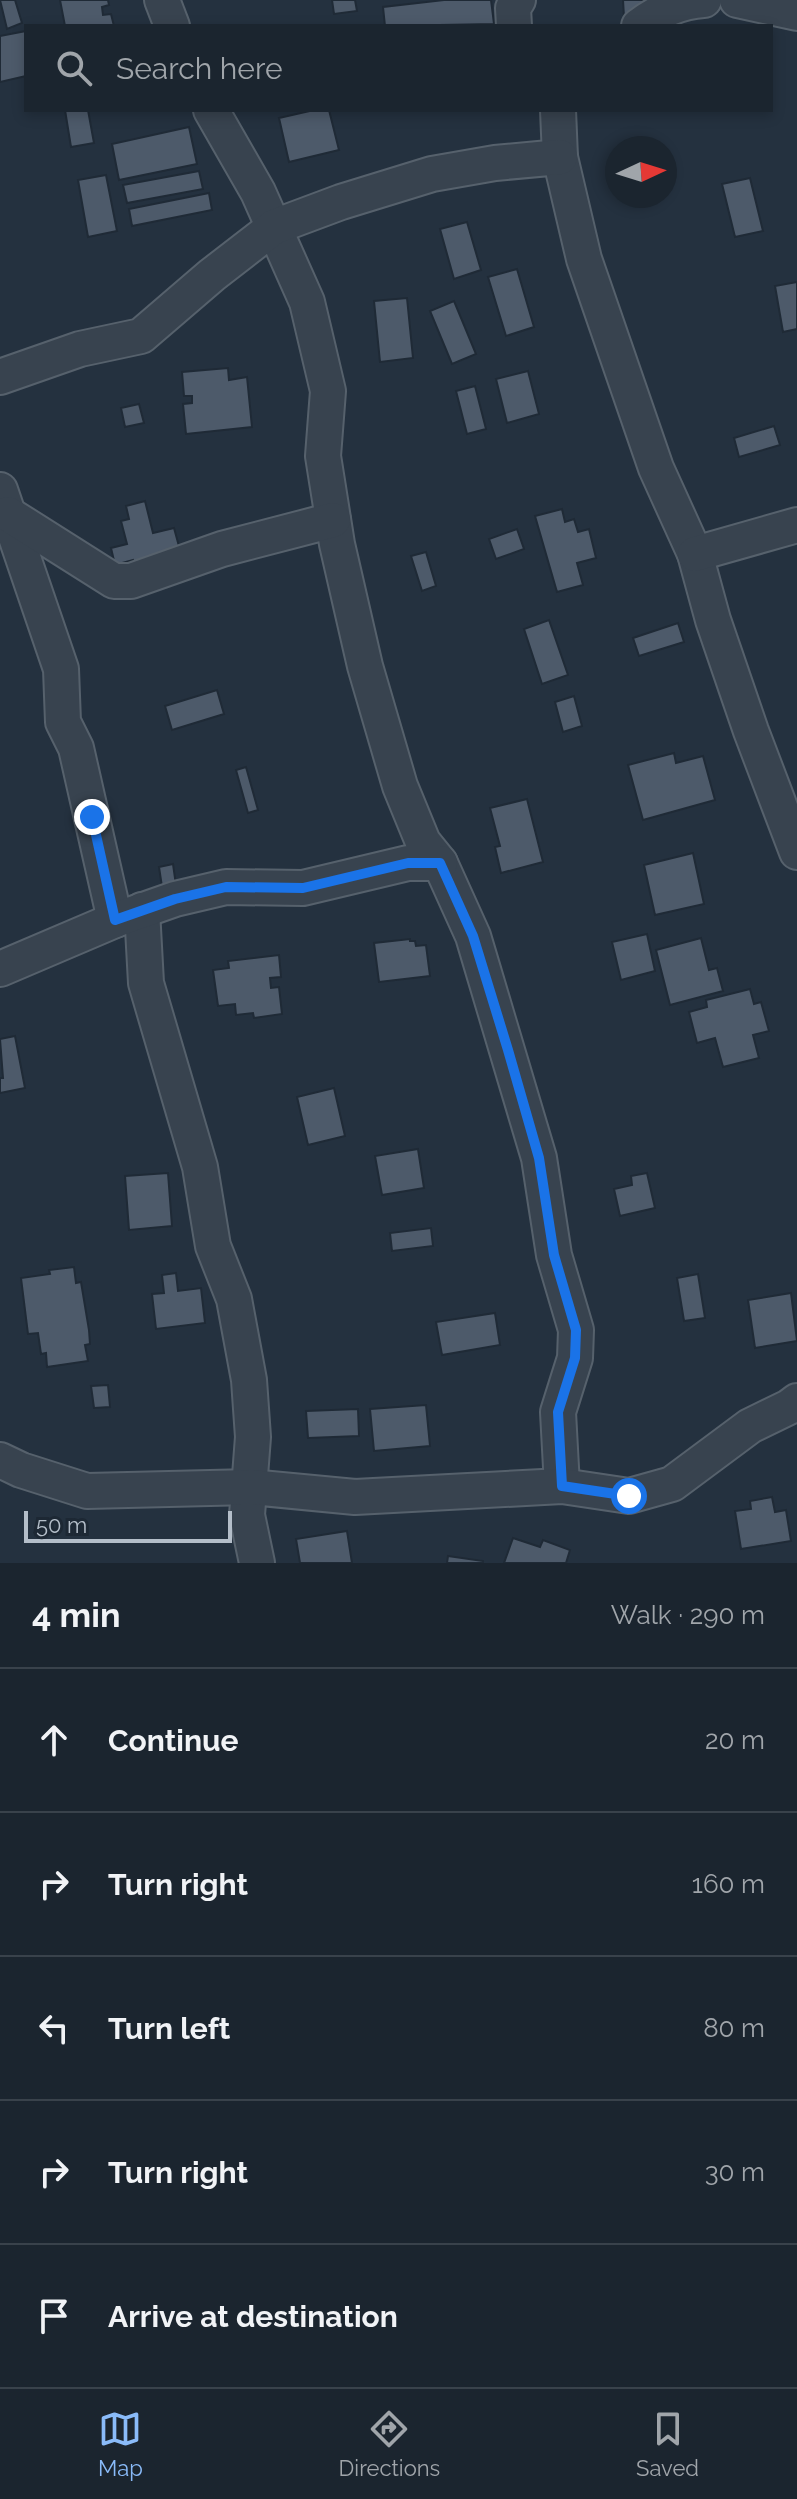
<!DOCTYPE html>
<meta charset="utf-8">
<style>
:root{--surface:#1b252f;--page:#28313b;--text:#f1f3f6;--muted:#a0a5aa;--line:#39424b;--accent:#8abbf9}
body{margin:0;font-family:Raleway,sans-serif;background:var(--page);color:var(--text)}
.compass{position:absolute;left:605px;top:136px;width:72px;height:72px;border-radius:50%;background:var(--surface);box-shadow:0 4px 12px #0003;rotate:86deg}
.scale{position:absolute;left:24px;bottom:20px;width:208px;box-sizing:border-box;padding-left:8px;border:4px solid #b4bec9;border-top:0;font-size:22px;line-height:28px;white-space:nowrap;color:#b4bec9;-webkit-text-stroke:6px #1d2834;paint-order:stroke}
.stop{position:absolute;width:24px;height:24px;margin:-18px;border:6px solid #1a73e8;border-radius:50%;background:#fff}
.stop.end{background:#1a73e8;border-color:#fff;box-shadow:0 2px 8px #0008}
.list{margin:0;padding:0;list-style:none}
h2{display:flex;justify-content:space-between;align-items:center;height:104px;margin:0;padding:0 32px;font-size:34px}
h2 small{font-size:26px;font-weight:400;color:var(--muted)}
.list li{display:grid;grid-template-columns:52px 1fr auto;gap:24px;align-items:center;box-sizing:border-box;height:144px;padding:0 32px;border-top:2px solid var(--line)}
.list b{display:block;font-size:30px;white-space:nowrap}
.list em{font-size:26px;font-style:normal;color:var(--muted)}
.icon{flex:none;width:44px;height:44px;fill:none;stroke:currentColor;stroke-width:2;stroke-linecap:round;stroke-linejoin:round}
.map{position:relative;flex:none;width:797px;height:1563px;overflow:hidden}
.search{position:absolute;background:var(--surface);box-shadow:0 4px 12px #0003;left:24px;right:24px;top:24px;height:88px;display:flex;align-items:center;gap:20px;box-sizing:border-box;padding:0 28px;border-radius:0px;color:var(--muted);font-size:30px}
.sheet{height:824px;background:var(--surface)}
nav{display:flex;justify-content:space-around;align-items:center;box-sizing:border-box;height:112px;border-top:2px solid var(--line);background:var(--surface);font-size:22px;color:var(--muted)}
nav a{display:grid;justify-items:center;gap:4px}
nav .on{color:var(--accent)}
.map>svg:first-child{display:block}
.building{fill:#4d5a6a;stroke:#1f2a36;stroke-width:2}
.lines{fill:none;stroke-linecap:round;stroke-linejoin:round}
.minor-casing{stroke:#56616c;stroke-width:38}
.minor{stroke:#38434f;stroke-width:34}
.route{stroke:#1a73e8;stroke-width:10}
</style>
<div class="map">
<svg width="797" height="1563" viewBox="0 0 797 1563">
<rect width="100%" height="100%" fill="#24313f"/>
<g class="building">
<path d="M0,0H15L22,23L7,29Z"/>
<path d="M60,0H108L109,5L102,7L103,15L111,14L114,26H65Z"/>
<path d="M332,0H355L357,11L334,14Z"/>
<path d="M444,0H491L494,24L385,26L383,7Z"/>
<path d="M623,0H668L669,15L624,17Z"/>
<path d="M26,31V76L0,82V36Z"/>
<path d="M65,110H88L94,143L71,147Z"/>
<path d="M314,110H329L339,150L289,162L279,118Z"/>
<path d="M189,127L197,164L119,180L112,144Z"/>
<path d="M199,171L203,189L127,203L123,185Z"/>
<path d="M106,175L117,231L88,237L78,180Z"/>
<path d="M750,178L763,231L735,237L722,184Z"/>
<path d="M209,193L212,210L132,226L129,209Z"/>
<path d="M467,222L481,270L454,279L440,229Z"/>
<path d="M517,269L534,327L506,336L488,277Z"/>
<path d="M797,282V329L783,332L775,286Z"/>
<path d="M407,298L413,358L380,362L374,301Z"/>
<path d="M454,301L476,354L452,364L430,311Z"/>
<path d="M228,368L229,380L247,377L252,427L186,434L183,404L192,403V396H184L182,372Z"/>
<path d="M528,371L539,414L507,423L496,379Z"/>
<path d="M475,386L486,429L467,434L456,391Z"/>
<path d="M139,404L144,423L125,427L121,408Z"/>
<path d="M774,426L780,445L739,457L734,438Z"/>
<path d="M145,501L153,533L174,528L180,550L135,568L133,560L115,565L111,548L127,544L121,521L129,519L126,506Z"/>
<path d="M562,509L565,522L574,519L578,532L589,529L596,558L577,563L583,585L557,592L535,516Z"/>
<path d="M517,529L524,549L496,559L489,539Z"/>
<path d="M426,552L436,586L422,591L411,556Z"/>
<path d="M549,620L568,675L542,684L524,629Z"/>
<path d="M678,623L684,642L639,656L633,638Z"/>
<path d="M217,690L224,714L172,730L165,706Z"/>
<path d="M574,696L582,726L563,732L555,702Z"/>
<path d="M674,753L676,763L703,756L715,800L643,820L628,765Z"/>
<path d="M246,767L258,810L248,813L236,770Z"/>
<path d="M527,799L543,862L501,873L495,847L500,846L490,808Z"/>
<path d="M693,853L704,904L655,915L644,865Z"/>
<path d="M173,864L176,885L162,887L159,867Z"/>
<path d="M647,934L655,971L621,980L612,942Z"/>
<path d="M701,938L709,970L717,968L723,991L670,1005L656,950Z"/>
<path d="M410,939V941H415L416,946L426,945L430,976L379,982L374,943Z"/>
<path d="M279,955L281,977L270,978L271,988L279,987L282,1014L254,1018L253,1013L236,1015L235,1004L218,1006L213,970L229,968L228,961Z"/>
<path d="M750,989L754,1004L761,1002L769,1031L753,1035L759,1058L723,1067L715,1038L697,1043L689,1012L707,1007L706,1000Z"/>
<path d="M15,1036L25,1088L0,1093V1078H3L0,1039Z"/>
<path d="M334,1088L345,1136L308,1145L297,1097Z"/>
<path d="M418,1149L424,1188L382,1195L375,1156Z"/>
<path d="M168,1173L172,1226L129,1230L125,1176Z"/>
<path d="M647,1173L655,1208L620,1216L614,1189L632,1185L631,1176Z"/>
<path d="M431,1228L433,1246L392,1251L390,1233Z"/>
<path d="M74,1267L76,1283L81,1282L89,1330L90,1344L85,1345L88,1361L47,1367L46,1353L41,1354L38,1333L28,1334L21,1278L50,1274L49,1270Z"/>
<path d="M176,1273L178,1291L201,1288L205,1323L156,1329L152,1294L164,1293L162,1275Z"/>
<path d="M698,1274L705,1318L684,1321L677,1278Z"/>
<path d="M791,1293L797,1341L755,1348L748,1300Z"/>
<path d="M495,1313L500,1345L442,1355L436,1322Z"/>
<path d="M108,1385L110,1407L94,1408L91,1386Z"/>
<path d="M426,1405L430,1446L374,1451L370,1409Z"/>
<path d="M358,1409L359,1436L308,1438L306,1411Z"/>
<path d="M772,1497L775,1512L786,1510L791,1541L741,1549L735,1511L751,1509L750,1501Z"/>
<path d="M347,1531L352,1563H300L296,1539Z"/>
<path d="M513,1538L540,1547L543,1540L570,1550L566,1563H504Z"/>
<path d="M448,1556L483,1561V1563H447Z"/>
</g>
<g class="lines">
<g class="minor-casing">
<g id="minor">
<path d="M162,0L172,26"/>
<path d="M737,0L797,13"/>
<path d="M514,26L513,8L518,0"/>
<path d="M639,26C657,12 681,1 704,0"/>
<path d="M211,110L258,192L307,302L328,391L323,456L337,544L365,666L400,786L423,842L440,863L473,936L539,1158L554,1255L576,1330L575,1358L558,1412L562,1486"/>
<path d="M558,110L560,157L584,259L656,468L695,554L713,620L751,731L797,852"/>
<path d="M0,377L80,349L141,336L212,275L274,227L341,202L432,174L495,163L560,157"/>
<path d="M0,490L61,669L63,722L76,748L115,920"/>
<path d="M8,514L114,581H131L222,549L333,520"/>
<path d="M695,554L797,525"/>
<path d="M142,910L146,983L200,1167L213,1246L234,1299L249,1380L253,1437L247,1515L257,1563"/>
<path d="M0,969L115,920L175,899L226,887L303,888L408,863H440"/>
<path d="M0,1460L21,1470L87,1491L251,1487L355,1497L562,1486L629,1496L672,1484L750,1426L789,1407L797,1401"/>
</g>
</g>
<use href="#minor" class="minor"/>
</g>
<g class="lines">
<path class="route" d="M92,817L115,920L175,899L226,887L303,888L408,863H440L473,936L508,1050L539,1158L554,1255L576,1330L575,1358L558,1412L562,1486L629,1496"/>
</g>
</svg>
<svg class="compass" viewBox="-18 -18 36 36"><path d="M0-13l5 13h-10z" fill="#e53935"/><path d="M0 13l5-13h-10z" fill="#a0a5aa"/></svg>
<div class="scale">50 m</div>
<div class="stop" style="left:629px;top:1496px"></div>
<div class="stop end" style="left:92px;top:817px"></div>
<div class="search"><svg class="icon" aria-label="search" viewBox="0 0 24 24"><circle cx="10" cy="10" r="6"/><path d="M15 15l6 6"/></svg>Search here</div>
</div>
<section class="sheet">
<h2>4 min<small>Walk · 290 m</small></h2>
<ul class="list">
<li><svg class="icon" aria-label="ahead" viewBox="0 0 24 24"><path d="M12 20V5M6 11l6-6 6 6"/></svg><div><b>Continue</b></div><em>20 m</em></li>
<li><svg class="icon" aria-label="right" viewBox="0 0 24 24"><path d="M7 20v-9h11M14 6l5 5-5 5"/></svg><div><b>Turn right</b></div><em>160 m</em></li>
<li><svg class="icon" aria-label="left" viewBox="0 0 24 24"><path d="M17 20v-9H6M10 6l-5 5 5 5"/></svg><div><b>Turn left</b></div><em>80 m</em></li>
<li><svg class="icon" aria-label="right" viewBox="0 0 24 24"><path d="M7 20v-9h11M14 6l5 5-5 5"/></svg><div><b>Turn right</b></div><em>30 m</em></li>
<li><svg class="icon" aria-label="arrive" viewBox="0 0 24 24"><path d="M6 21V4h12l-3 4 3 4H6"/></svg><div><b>Arrive at destination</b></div></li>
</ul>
</section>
<nav>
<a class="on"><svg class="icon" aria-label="map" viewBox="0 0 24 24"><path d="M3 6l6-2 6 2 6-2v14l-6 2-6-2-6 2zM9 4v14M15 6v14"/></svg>Map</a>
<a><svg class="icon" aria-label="directions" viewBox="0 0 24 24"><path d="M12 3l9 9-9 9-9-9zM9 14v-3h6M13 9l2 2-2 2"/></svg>Directions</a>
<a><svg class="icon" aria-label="saved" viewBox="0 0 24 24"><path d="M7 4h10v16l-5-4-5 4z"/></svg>Saved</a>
</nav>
